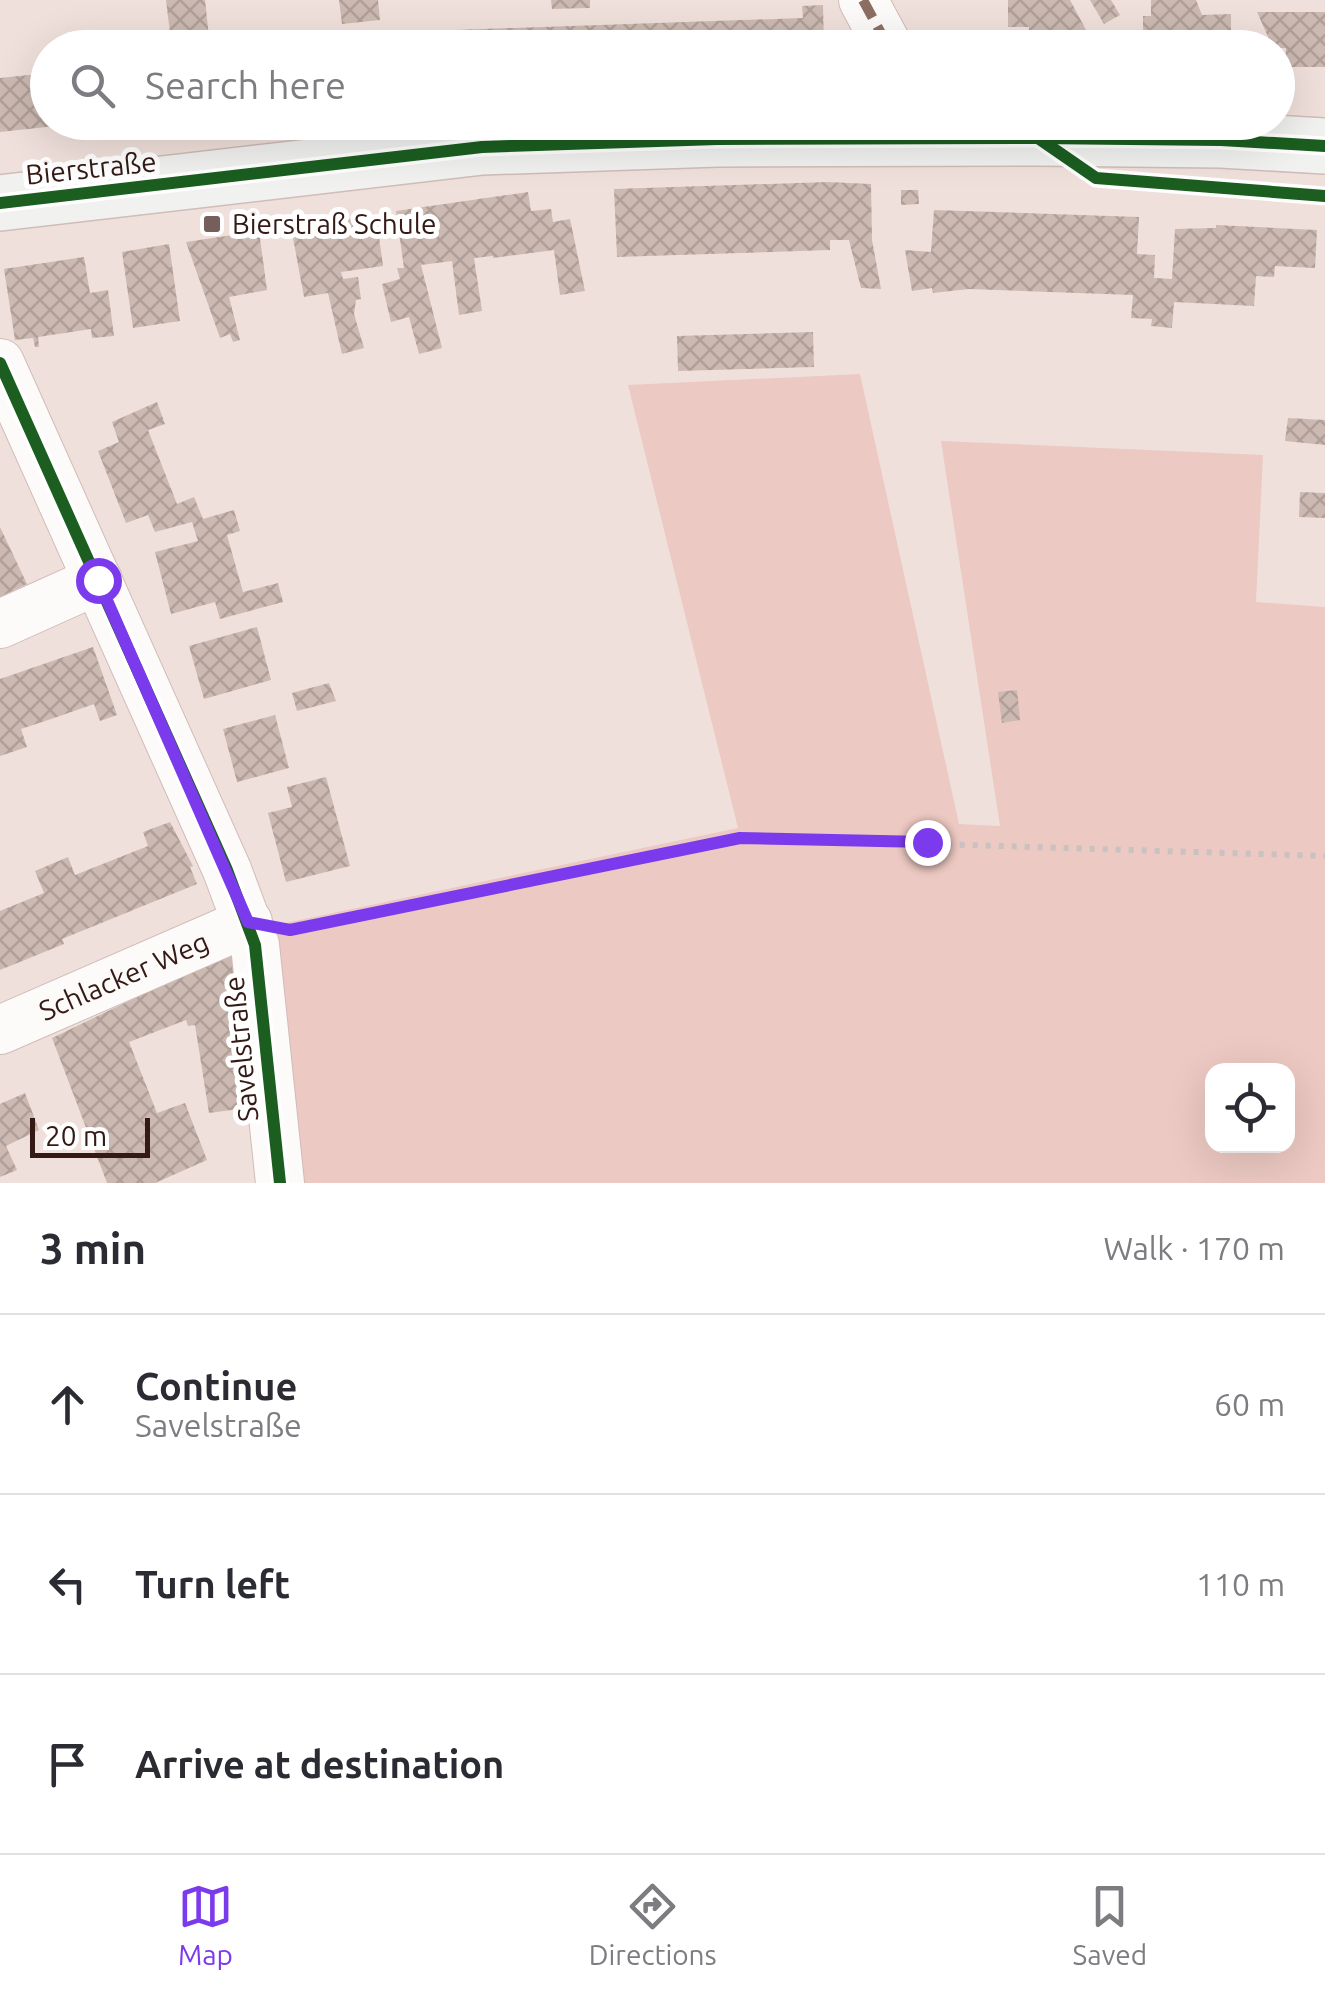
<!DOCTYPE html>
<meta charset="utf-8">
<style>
:root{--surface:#fff;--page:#f7f7f7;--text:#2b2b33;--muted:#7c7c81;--line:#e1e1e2;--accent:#7c3aed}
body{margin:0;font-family:Ubuntu,sans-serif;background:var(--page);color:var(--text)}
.controls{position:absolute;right:30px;bottom:30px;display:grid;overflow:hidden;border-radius:20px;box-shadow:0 10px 40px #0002}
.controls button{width:90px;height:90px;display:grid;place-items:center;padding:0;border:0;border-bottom:2px solid var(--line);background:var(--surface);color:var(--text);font:50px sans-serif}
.scale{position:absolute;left:30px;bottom:25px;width:120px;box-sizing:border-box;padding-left:10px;border:5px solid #341914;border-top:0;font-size:28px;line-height:35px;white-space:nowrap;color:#341914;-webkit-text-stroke:8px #fff;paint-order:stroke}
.stop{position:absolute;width:30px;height:30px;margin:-22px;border:8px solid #7c3aed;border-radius:50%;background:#fff}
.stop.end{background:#7c3aed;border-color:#fff;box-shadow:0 2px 10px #0008}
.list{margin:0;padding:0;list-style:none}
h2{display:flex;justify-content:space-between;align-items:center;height:130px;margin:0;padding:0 40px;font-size:42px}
h2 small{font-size:32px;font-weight:400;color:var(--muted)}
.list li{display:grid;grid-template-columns:65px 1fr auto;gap:30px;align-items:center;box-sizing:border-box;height:180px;padding:0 40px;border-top:2px solid var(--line)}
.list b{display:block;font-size:38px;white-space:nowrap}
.list p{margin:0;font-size:32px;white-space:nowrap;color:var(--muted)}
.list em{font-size:32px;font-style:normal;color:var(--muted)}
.icon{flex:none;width:55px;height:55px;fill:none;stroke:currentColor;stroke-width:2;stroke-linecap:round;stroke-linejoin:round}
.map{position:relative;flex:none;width:1325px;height:1183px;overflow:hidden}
.search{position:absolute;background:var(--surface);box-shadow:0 10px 40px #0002;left:30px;right:30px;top:30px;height:110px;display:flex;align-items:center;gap:25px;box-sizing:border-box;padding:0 35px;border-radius:55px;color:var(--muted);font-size:38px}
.sheet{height:670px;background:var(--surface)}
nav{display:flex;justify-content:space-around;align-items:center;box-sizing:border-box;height:140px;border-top:2px solid var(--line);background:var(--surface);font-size:28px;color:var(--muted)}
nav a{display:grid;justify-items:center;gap:5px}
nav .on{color:var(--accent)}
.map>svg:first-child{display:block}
.green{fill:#ecc9c2;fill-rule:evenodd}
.building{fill:url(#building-cross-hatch)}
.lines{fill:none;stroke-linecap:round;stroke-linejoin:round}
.minor-casing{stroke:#d0bcb8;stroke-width:50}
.secondary-casing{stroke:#d0bcb8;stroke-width:58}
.path{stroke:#cac1c1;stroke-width:6;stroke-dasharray:5 8;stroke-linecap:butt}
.minor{stroke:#fdfafa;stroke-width:48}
.secondary{stroke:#f1f2ef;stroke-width:55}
.quiet{stroke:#8d6e63;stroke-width:10;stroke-dasharray:20 10;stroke-linecap:butt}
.cycleway-casing{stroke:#fff;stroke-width:19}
.cycleway{stroke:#1b5e20;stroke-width:12}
.route{stroke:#7c3aed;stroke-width:12}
.poi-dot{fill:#765f5a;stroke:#fff;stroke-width:4}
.labels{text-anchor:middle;stroke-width:10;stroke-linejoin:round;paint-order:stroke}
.street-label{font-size:28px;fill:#341914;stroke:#fff}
.poi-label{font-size:28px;fill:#341914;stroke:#fff;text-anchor:start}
</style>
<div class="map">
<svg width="1325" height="1183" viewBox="0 0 1325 1183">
<defs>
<pattern id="building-cross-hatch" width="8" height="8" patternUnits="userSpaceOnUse" patternTransform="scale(2.5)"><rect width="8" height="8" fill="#ccbab2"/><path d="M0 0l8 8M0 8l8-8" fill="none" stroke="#b09f98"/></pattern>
</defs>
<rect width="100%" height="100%" fill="#f0e0dc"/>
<path class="green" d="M860,374L959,824L1000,826L941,441L1263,455L1256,602L1325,607V1183H300L271,926L738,828L628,385ZM1212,1070H1288V1146H1212Z"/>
<g class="building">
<path d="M166,0H205L209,37L171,41Z"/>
<path d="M339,0H378L380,20L342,24Z"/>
<path d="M551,0H590V8L552,9Z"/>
<path d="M1008,0H1070L1092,41V48H1028L1029,27H1008Z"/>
<path d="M1090,0H1111L1120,15L1104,24Z"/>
<path d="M1151,0H1196L1202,15L1231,14V48H1143V16H1151Z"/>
<path d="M823,5L824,48H322V45L454,30L803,18L802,6Z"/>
<path d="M1257,12H1325V67H1285L1286,48H1273Z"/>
<path d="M48,73V122H65V125L0,132V78Z"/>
<path d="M828,182L871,184L872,240L881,289L861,288L849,240H830V250L617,257L614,189Z"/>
<path d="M901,190H918L919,204L901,205Z"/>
<path d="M528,192L531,211L551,209L553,222L570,219L585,291L560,295L554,250L493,258V256L474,258L482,311L459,315L452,261L421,265L442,348L419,354L409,317L391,322L382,284L400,279L397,268H404L396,211Z"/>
<path d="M934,210L1139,217L1137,254L1155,255L1154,278L1172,279L1175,229L1216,228V225L1317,230L1315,268L1275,266L1274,277L1256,276L1254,306L1174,302L1172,328L1151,326L1152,319L1131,318L1133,295L969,289L933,293L932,288L912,291L905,250L931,252Z"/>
<path d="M376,215L383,266L341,272L343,279L358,277L361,299L356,300L354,314L364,348L342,354L328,293L304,297L291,227Z"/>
<path d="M259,231L267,290L229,297L240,340L233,342L230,334L220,338L186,242Z"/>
<path d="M169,244L180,321L133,328L122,252Z"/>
<path d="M84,257L90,293L108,290L114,336L92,338L91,329L38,337L39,347H35L33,338L15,340L4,269Z"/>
<path d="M813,332L814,367L678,371L677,336Z"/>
<path d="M157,402L165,424L148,430L177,504L194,497L203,519L234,510L240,531L227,535L243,592L278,583L283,602L220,619L215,602L171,614L155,552L198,541L192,522L155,532L148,515L126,523L98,451L119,442L112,422Z"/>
<path d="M1288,418L1325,420V445L1285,441Z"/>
<path d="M1300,492L1325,493V518L1299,517Z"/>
<path d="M0,527L27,584L0,597Z"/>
<path d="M257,627L271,680L204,699L189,646Z"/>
<path d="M93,647L117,715L100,721L94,704L57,717L21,729L27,747L0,756V679Z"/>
<path d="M329,683L336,701L297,711L292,693Z"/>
<path d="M1017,690L1020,720L1002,723L998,692Z"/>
<path d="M275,715L289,768L237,782L223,729Z"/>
<path d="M326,777L350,866L286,882L268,813L292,807L287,787Z"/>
<path d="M170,822L193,866L190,867L197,884L62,939L64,944L0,970V911L44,893L35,871L68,857L75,875L148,846L143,832Z"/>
<path d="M237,949L254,1107L209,1113L195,1025L188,1026L186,1020L129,1042L157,1113L185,1103L207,1160L155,1183H107L52,1038Z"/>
<path d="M25,1093L39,1130L6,1146L17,1170L0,1177V1104Z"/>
</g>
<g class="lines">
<g class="minor-casing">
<g id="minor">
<path d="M863,0L889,48"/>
<path d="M0,363L227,870L255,945L280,1183"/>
<path d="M0,624L98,580"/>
<path id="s1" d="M0,1030L248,922"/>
</g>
</g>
<g class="secondary-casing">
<path id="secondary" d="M0,203L482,147L717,139L1038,138L1221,140L1325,146"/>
</g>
<path class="path" d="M293,929L740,838L1325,856"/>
<use href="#minor" class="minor"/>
<use href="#secondary" class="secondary"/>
<path class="quiet" d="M863,0L889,48"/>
<g class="cycleway-casing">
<g id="cycleway">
<path d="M1038,138L1096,178L1325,196"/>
<path d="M0,203L482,147L717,139L1038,138L1221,140L1325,146"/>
<path d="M0,363L227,870L255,945L280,1183"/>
</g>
</g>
<use href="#cycleway" class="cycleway"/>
</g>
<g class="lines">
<path class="route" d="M98,580L248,922L290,930L740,838L927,842"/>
</g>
<rect class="poi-dot" x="202" y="214" width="20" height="20" rx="5"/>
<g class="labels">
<g class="street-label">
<text transform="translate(91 168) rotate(-6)" y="10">Bierstraße</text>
<text dy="10" stroke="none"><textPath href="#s1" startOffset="135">Schlacker Weg</textPath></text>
<text transform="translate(241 1049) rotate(-96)" y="10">Savelstraße</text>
</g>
<g class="poi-label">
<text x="232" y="234">Bierstraß Schule</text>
</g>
</g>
</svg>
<div class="controls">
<button><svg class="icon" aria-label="locate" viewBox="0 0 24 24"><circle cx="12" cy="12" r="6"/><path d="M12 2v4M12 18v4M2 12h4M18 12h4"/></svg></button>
</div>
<div class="scale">20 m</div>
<div class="stop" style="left:98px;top:580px"></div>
<div class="stop end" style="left:927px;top:842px"></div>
<div class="search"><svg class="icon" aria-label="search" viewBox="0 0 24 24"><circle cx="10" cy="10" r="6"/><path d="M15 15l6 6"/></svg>Search here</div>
</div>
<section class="sheet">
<h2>3 min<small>Walk · 170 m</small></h2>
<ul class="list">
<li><svg class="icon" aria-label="ahead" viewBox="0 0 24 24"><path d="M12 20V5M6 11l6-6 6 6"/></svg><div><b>Continue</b><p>Savelstraße</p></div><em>60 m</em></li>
<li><svg class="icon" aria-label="left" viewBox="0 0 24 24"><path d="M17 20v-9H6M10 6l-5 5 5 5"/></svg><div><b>Turn left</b></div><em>110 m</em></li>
<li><svg class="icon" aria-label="arrive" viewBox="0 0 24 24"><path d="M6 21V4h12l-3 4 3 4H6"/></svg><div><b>Arrive at destination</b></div></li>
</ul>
</section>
<nav>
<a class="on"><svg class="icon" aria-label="map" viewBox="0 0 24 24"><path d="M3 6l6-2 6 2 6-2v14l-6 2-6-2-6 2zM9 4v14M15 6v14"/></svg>Map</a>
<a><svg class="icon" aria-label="directions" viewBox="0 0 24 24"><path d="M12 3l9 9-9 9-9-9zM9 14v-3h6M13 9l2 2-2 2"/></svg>Directions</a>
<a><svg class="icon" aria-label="saved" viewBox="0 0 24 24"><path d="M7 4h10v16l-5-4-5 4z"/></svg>Saved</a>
</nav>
